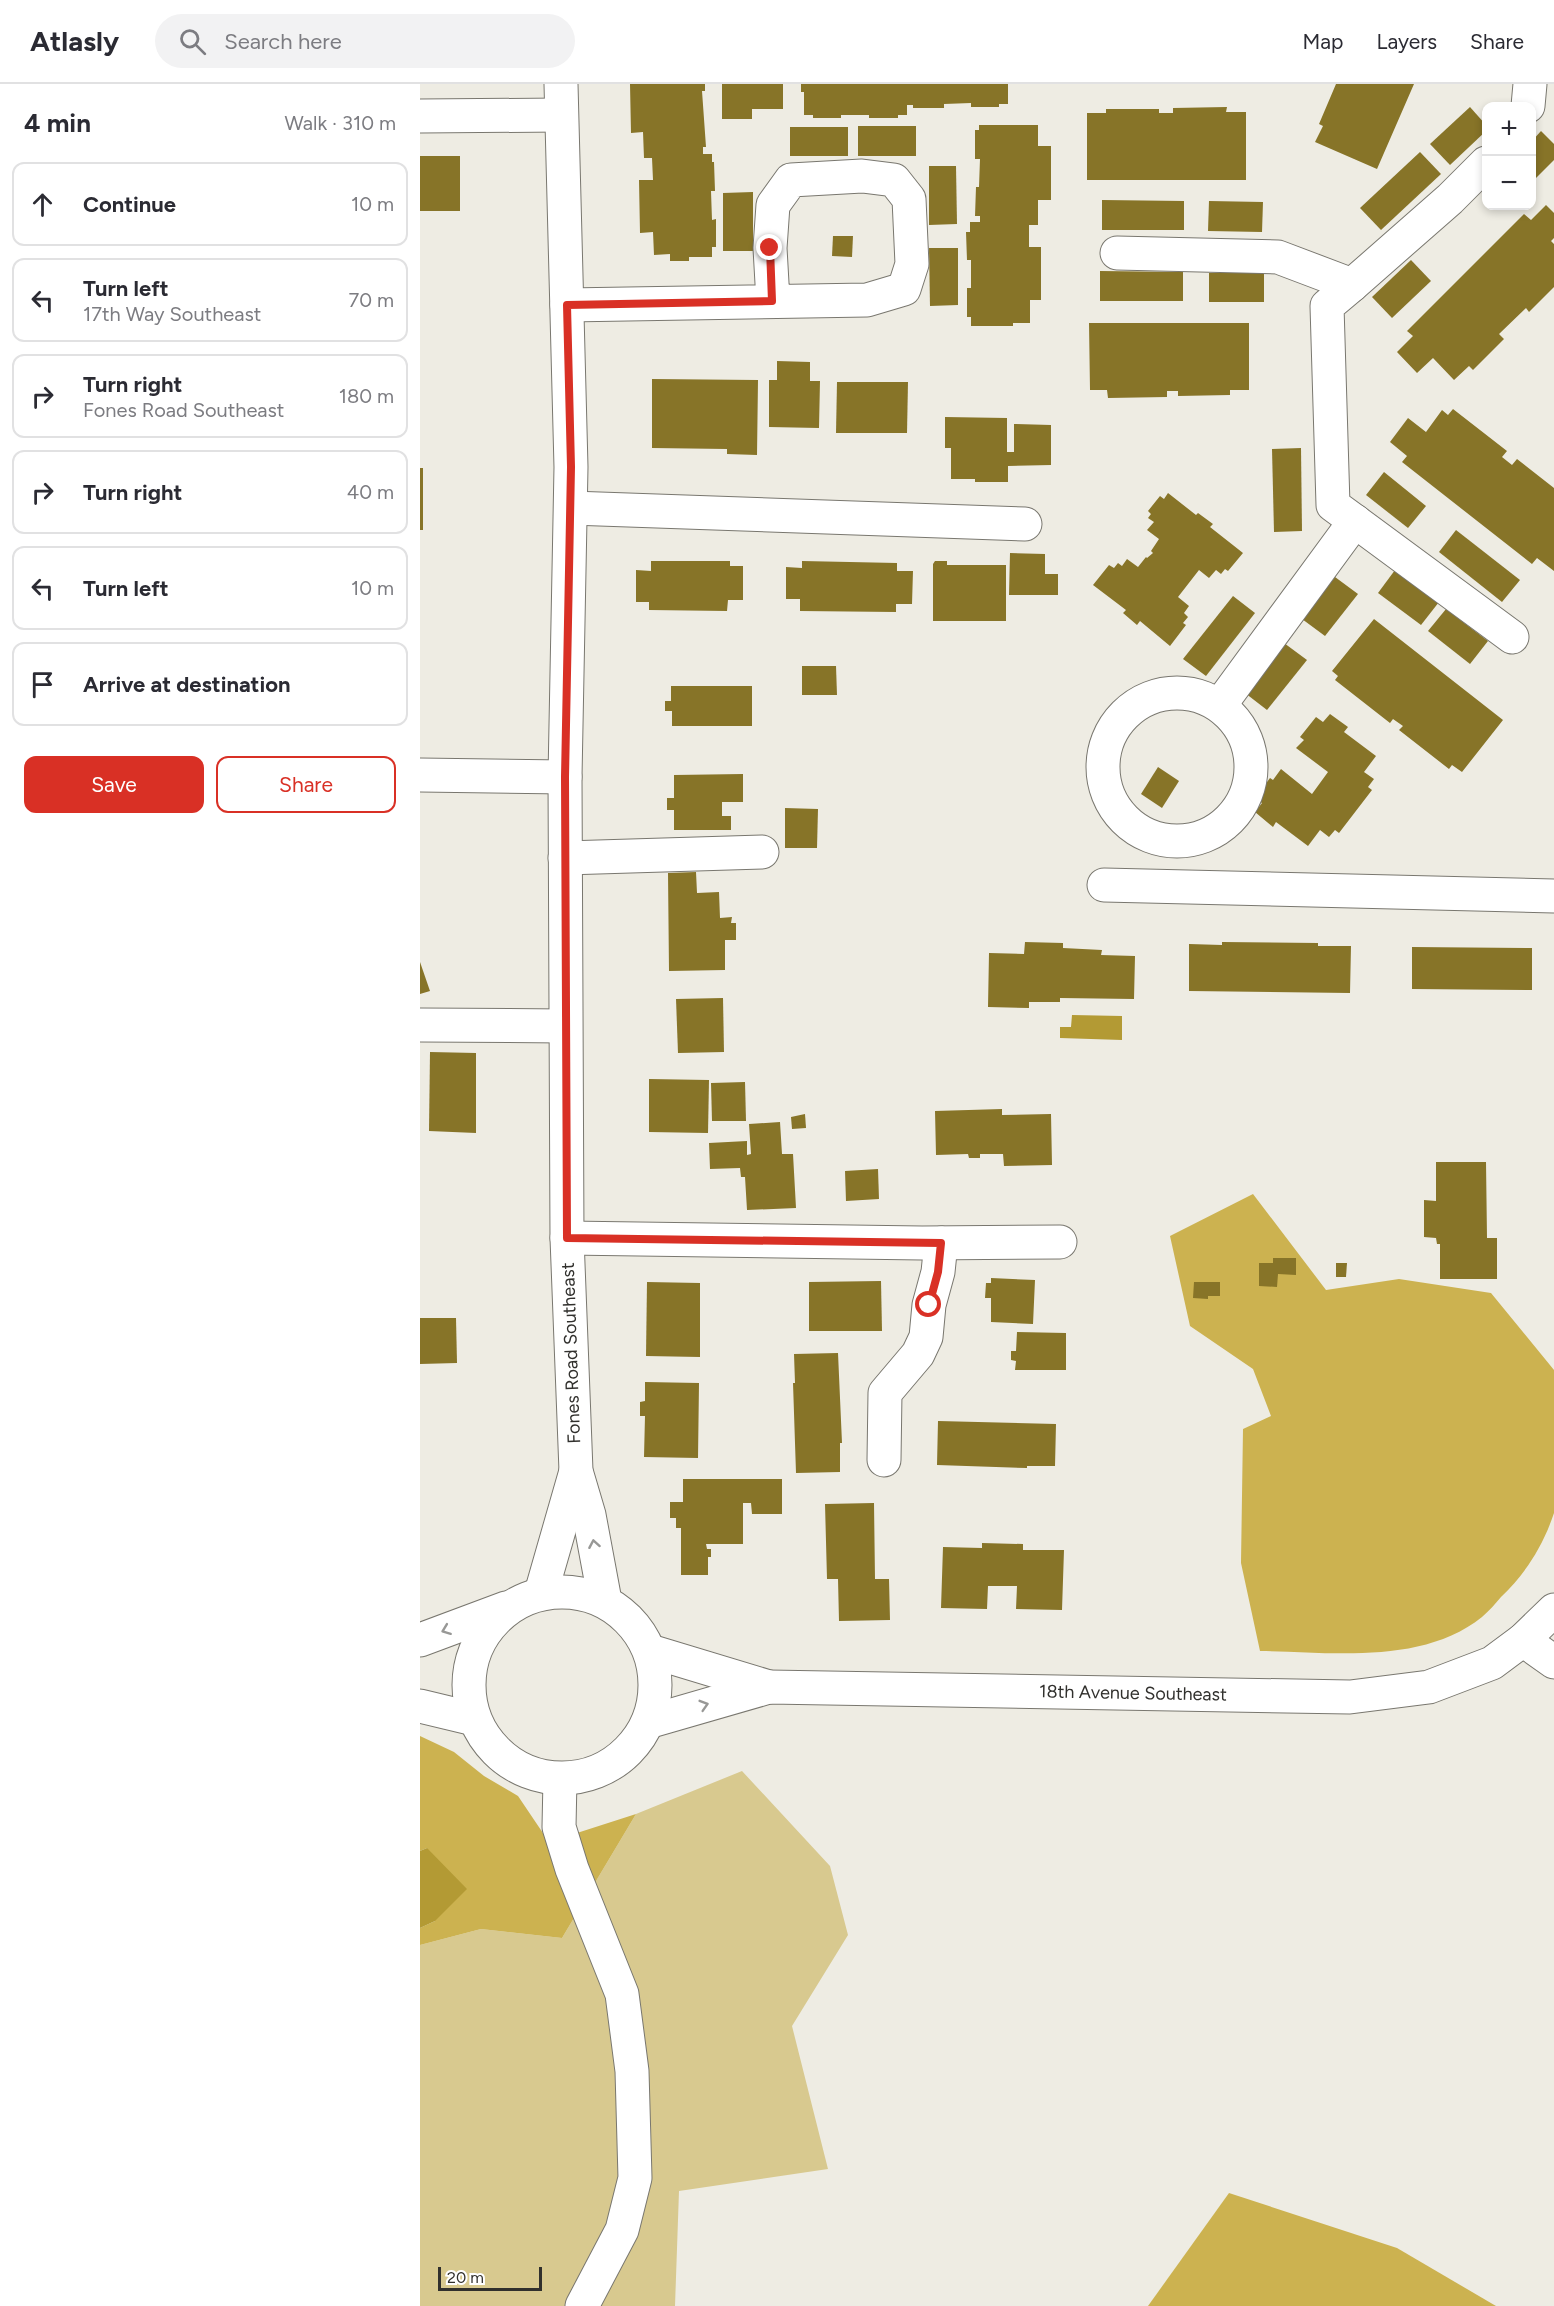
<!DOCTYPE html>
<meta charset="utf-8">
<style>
:root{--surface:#fff;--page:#f2f2f3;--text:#2b2b33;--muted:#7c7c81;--line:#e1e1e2;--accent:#d93025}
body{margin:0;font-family:Figtree,sans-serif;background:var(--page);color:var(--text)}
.controls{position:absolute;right:18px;top:18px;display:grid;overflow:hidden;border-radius:12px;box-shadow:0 3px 9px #0003}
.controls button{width:54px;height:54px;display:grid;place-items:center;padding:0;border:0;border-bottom:2px solid var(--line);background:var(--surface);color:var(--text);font:30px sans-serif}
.scale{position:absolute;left:18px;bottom:15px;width:104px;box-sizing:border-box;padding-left:6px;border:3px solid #31302d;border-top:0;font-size:16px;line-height:21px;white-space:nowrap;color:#31302d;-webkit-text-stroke:4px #fff;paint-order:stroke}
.stop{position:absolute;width:18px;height:18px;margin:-14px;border:4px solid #d93025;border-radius:50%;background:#fff}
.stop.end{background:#d93025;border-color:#fff;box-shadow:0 2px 6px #0008}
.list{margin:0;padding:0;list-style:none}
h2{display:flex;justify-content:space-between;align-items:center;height:78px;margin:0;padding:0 24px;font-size:26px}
h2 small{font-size:20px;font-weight:400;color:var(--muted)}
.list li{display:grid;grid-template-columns:39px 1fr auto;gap:18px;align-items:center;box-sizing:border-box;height:84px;margin:0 12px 12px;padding:0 12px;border:2px solid var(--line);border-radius:12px}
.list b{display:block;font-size:22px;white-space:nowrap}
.list p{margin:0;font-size:20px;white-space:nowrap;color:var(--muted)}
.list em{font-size:20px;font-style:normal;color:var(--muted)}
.actions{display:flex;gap:12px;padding:18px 24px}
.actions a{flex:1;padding:14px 0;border:2px solid var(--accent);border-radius:12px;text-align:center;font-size:21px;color:var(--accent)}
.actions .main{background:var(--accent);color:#fff}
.icon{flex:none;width:33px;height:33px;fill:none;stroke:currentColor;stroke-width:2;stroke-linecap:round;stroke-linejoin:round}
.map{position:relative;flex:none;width:1134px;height:2222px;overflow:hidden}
header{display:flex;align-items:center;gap:36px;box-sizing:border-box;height:84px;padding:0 30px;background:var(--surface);border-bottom:2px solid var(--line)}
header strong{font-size:28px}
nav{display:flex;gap:33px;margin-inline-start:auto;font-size:21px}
.search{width:420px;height:54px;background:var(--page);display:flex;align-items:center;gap:15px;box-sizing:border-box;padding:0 21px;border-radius:33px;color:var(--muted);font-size:22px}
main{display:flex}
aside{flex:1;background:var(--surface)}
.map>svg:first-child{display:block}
.green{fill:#d8c98f}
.forest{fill:#ccb250}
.water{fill:#b39a34}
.building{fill:#877428}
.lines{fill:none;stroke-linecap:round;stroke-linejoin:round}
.minor-casing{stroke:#79776f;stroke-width:35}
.minor{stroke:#fff;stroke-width:33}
.oneway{stroke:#989896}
.route{stroke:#d93025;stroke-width:8}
.labels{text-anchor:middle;stroke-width:6;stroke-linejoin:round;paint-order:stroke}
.street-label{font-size:18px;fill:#31302d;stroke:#fff}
</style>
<header>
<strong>Atlasly</strong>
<div class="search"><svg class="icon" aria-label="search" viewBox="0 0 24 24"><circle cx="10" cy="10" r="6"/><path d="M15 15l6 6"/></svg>Search here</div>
<nav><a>Map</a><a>Layers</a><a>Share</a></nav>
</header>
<main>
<aside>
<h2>4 min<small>Walk · 310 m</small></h2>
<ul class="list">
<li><svg class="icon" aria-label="ahead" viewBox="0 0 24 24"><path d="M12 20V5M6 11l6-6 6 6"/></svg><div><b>Continue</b></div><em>10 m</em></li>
<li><svg class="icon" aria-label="left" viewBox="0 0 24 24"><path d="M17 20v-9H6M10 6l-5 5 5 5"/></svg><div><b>Turn left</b><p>17th Way Southeast</p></div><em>70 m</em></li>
<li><svg class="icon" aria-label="right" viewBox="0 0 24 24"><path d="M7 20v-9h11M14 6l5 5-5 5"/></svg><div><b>Turn right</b><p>Fones Road Southeast</p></div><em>180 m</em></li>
<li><svg class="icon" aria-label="right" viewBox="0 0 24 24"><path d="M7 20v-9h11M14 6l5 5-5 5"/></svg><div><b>Turn right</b></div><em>40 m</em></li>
<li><svg class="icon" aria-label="left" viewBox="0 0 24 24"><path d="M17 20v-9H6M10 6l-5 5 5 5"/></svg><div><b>Turn left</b></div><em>10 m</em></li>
<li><svg class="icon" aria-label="arrive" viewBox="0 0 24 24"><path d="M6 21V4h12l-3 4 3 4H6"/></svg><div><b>Arrive at destination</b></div></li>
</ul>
<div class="actions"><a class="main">Save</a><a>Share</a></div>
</aside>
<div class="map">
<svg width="1134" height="2222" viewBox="0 0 1134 2222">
<rect width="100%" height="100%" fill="#eeece3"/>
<path class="green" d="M322,1687L410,1782L428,1851L372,1942L408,2085L259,2107L255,2222H0V1861L61,1845L142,1854L216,1730Z"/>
<g class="forest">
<path d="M833,1110L906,1206L979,1195L1071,1209L1134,1286V1429C1123,1462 1106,1489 1081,1513C1075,1520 1069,1527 1062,1533C1002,1581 912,1568 840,1567L821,1479L823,1345L851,1332L833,1285L770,1242L750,1152Z"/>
<path d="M0,1652L34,1668L64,1692L98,1712L129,1758L216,1730L142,1854L61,1845L0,1861V1844L15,1837L7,1764L0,1767Z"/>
<path d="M809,2109L977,2164L1076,2222H728Z"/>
</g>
<g class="water">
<path d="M652,931L702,932V956L640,954V943H651Z"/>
<path d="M7,1764L47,1805L15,1837L0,1844V1767Z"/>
</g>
<g class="building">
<path d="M210,0H285V7H282L286,63H283V70H292V78H294L295,107H291L292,136L296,135V163H292V173H269V177H250V170L234,171L233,148L220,149L219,96H233L232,74H224L223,48L211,49Z"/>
<path d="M302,0H363V25H332V35H302Z"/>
<path d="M381,0H588V20H579V23H551V19L524,20V24H493V21H487V31H478V34H449V31H421V34H393V31H384V8H381Z"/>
<path d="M916,0H994L957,85L895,58L903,42L899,40Z"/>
<path d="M807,23L806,28H826V96H667V29H686V25H739V29H753V24Z"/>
<path d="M1050,23L1066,41V47L1030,81L1010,60Z"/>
<path d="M559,41H618V62H631V116H618V141H609V163H621V216H610V239H593V242H551V233H547V204H551V176H547L546,148H550V138H560V132H555L556,103H559L560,75H555V46H559Z"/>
<rect x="438" y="42" width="58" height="30"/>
<rect x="370" y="43" width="58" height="29"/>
<path d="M1121,47L1134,60V76L1112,98V57Z"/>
<path d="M1000,68L1021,90L961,146L940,124Z"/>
<rect x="0" y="72" width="40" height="55"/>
<path d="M509,82H536L537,140L509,141Z"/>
<path d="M333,108V167H303V109Z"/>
<path d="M682,116L764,117V146H682Z"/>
<path d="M789,117L843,118L842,148L788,147Z"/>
<path d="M1126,121L1134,129V154L1131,157L1134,160V203L1109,228L1106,224L1079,250L1084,255L1053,286L1049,282L1034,296L1013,274L997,289L977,268L993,252L987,247L1104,130L1111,136Z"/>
<path d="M413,152H433L432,173L412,172Z"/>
<path d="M509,164H538V221L510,222Z"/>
<path d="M991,176L1011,197L972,234L952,213Z"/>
<path d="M680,187L763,188V217H680Z"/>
<rect x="789" y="189" width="55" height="29"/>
<path d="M669,239H829V306H810V311L758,312V307H747V313L688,314L687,306H670Z"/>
<path d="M357,277L390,278V297H400L399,344L349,343V296H357Z"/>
<path d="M232,295L338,296L337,371L307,370V365L232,364Z"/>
<path d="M417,298H488L487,349H416Z"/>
<path d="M1033,325L1087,367L1082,373L1092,381L1097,375L1134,404V487L1117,474L1112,480L982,378L987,372L970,358L988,334L1006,348L1022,326L1028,331Z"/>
<path d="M525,333L587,334V368H594V340L631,341V381L588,382V398H555V395H531V364H525Z"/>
<path d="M881,364L882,447L854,448L852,365Z"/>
<rect x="0" y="384" width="3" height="62"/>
<path d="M964,388L1006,422L988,444L946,411Z"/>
<path d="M748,409L776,431L778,429L793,440L790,443L823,469L808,487L805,485L801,490L796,486L789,494L779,486L758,513L769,522L764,529L768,533L763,539L766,541L750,562L720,537L717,541L703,529L706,526L673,501L689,481L694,484L698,479L702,482L707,475L718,483L726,473L727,474L733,469L731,467L739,455L727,446L734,438L728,434L731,430L728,427L740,412L744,415Z"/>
<path d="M1036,446L1100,496L1082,518L1019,468Z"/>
<path d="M590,469L625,470V490H638V511H589Z"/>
<path d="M231,477H310V482H323V516H308L307,527L229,526V518H216V486L231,487Z"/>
<path d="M382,477L477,479V487H493L492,520H476V528L380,527V515H366V483L382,484Z"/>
<path d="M515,477H527V481H586V537H513V480Z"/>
<path d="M975,486L1019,518L1001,541L958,509Z"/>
<path d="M915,493L938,510L905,552L882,535Z"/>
<path d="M813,512L835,529L786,592L763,575Z"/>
<path d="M1026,525L1068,557L1050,580L1008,547Z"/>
<path d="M954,535L1083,636L1042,688L1032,681L1029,685L979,646L983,642L973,635L970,639L915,596L918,592L912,587Z"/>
<path d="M864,559L887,576L847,626L825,609Z"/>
<path d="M382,582H416L417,611H382Z"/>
<path d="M251,602H332V642H252V627H245V617H251Z"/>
<path d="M910,630L928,643L924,648L956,672L944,688L954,695L948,703L952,706L919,749L915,746L909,753L900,746L888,762L856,738L853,743L835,728L842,719L835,714L850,694L853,696L861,685L892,710L908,688L876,664L884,656L880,653L896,633L903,638Z"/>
<path d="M738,683L759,697L742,724L721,710Z"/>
<path d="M323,690V718H302V732H311V746H254V726H247V714H254V691Z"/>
<path d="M365,724L398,725L397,764H365Z"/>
<path d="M276,788L277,809L299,808L300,834L312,833L311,839H316V856H305V886L249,887L248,789Z"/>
<path d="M605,858L643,859V864L682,866L681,871L715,872L714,915L640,914V918H609V924L568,923L569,869L604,870Z"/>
<path d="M802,858L898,859V862H931L930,909L769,907V860L802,861Z"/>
<path d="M992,863L1112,864V906L992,905Z"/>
<path d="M0,878L10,907L0,910Z"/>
<path d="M303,914L304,968L258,969L256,915Z"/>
<path d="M10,968L56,969V1049L9,1047Z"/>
<path d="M229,995L289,996L288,1049L229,1048Z"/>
<path d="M325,998L326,1037H292L291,999Z"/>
<path d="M582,1025V1031L631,1030L632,1081L584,1082L583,1070H560V1074H549L548,1070L516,1071L515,1027Z"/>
<path d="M385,1030L386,1044L372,1045L371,1033Z"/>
<path d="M360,1038L362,1070H373L376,1124L327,1126L325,1093H321L320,1084L290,1085L289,1059L327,1057V1071L331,1070L329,1040Z"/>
<path d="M1016,1078H1066L1067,1154H1077V1195H1020V1160H1017L1016,1154L1004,1153V1116L1016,1117Z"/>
<path d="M458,1085L459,1115L426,1117L425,1087Z"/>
<path d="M853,1174H876V1191L858,1190L857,1203L839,1202V1179H853Z"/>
<path d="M916,1179H927L926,1193H916Z"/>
<path d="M571,1194L615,1196L613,1240L571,1238V1214H565L566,1199H571Z"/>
<path d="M461,1197L462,1247H389V1198Z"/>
<path d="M227,1198L280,1199V1273L226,1272Z"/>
<path d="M774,1198H800V1212H788V1215L773,1214Z"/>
<path d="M0,1234H36L37,1279L0,1280Z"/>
<path d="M597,1248L646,1249V1286H595L596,1277L591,1276V1267H596Z"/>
<path d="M418,1269L422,1359H420V1388L376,1389L373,1299H375L374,1270Z"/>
<path d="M225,1298L279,1299L278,1374L224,1373L225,1332H220V1318L225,1317Z"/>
<path d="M518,1337L636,1340L635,1382H607V1384L517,1381Z"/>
<path d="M263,1395H362V1430H332L331,1419H323V1460H286L287,1465H291V1473H288V1491H261V1444H256V1434H250V1418H263Z"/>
<path d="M454,1419L455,1495H469L470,1536L419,1537L418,1495H407L405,1420Z"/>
<path d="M562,1459L603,1460V1466H644L642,1526L596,1525L597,1502H568L567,1525L521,1524L523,1463L562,1464Z"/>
</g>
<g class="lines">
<g class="minor-casing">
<g id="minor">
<path d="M141,0L151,383L145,693L147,1154L156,1387L169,1431L185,1517"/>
<path d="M1108,22L1110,0"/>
<path d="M0,32L141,31"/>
<path d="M697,169L858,173L932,201L1030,115L1066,79"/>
<path d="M932,201L907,222L913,421L1092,553"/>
<path d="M147,221L447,216L484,205L492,180L489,115L474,96L442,92L371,96L353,121L350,164L353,217"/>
<path d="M151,424L605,440"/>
<circle cx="757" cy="683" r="74"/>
<path d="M800,621L935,437"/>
<path d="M0,691L145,693"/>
<path d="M145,774L342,768"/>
<path d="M684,801L1134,812"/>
<path d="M0,941L145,942"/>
<path d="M147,1154L502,1159L640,1158"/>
<path d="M464,1376L465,1309L498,1270L506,1253L509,1221L518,1188L521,1159"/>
<circle cx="142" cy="1601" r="93"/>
<path d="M121,1509L156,1387"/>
<path d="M0,1556L86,1524"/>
<path d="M1103,1556L1134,1578"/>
<path d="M230,1567L349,1603"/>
<path d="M0,1622L54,1635"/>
<path d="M228,1638L349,1603L930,1613L1009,1603L1072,1579L1103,1556L1134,1526"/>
<path d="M140,1695L139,1743L152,1785L202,1910L212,1987L215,2094L202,2146L162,2222"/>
</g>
</g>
<use href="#minor" class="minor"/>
</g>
<defs><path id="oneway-chevron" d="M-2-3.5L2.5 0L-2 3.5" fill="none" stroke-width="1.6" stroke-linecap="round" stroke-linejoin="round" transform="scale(1.5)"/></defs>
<g class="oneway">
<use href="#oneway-chevron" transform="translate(174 1460) rotate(-100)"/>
<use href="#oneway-chevron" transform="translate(26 1546) rotate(159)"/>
<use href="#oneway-chevron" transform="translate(284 1621) rotate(-17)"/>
</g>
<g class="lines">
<path class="route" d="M350,164L352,217L147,221L151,383L145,693L147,1154L521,1159L518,1188L509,1221"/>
</g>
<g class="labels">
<g class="street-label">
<text transform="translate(151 1269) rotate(-92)" y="6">Fones Road Southeast</text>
<text transform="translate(713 1609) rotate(1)" y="6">18th Avenue Southeast</text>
</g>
</g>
</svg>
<div class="controls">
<button>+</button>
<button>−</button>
</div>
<div class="scale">20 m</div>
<div class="stop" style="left:509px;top:1221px"></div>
<div class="stop end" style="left:350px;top:164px"></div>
</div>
</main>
